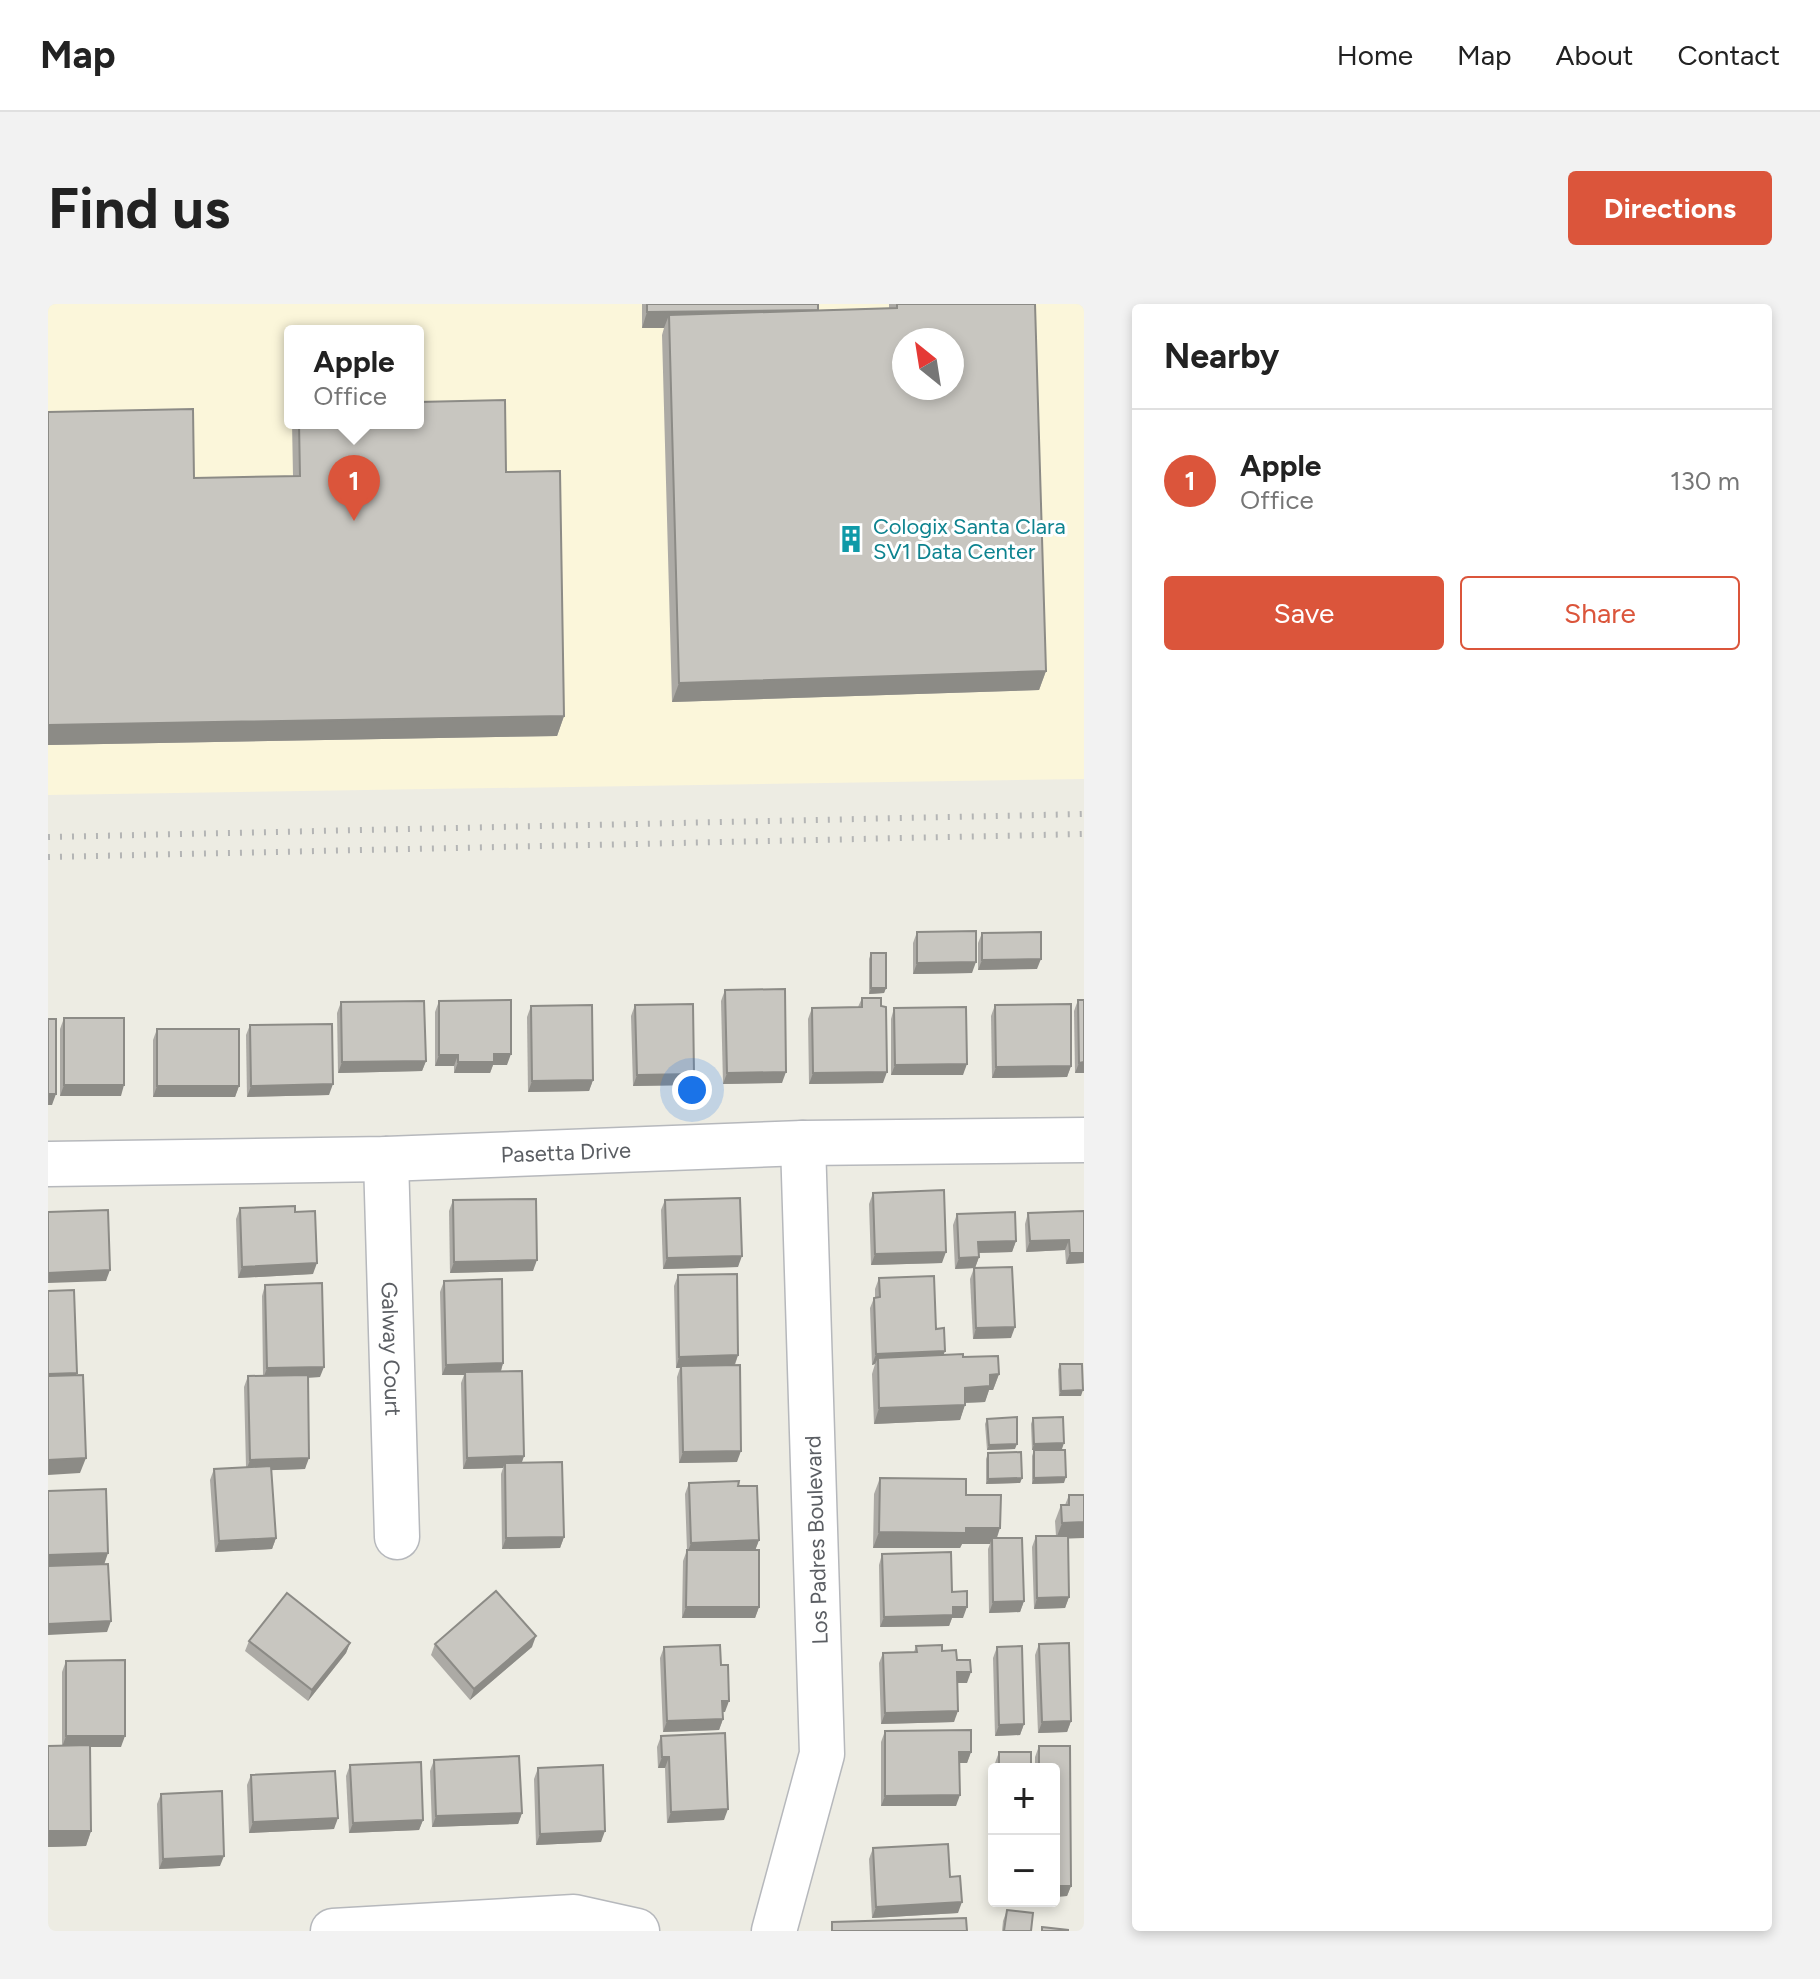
<!DOCTYPE html>
<meta charset="utf-8">
<style>
:root{--surface:#fff;--page:#f2f2f2;--text:#222;--muted:#767676;--line:#e0e0e0;--accent:#db553b}
body{margin:0;font-family:Figtree,sans-serif;background:var(--page);color:var(--text)}
.controls{position:absolute;right:24px;bottom:24px;display:grid;overflow:hidden;border-radius:8px;box-shadow:0 4px 12px #0003}
.controls button{width:72px;height:72px;display:grid;place-items:center;padding:0;border:0;border-bottom:2px solid var(--line);background:var(--surface);color:var(--text);font:40px sans-serif}
.compass{position:absolute;left:844px;top:24px;width:72px;height:72px;border-radius:50%;background:var(--surface);box-shadow:0 4px 12px #0003;rotate:330deg}
.you{position:absolute;left:644px;top:786px;width:28px;height:28px;margin:-20px;border:6px solid #fff;border-radius:50%;background:#1a73e8;box-shadow:0 0 0 12px #1a73e833}
.badge{display:grid;place-items:center;width:52px;height:52px;border-radius:50%;background:var(--accent);color:#fff;font-size:26px;font-weight:700}
.pin{position:absolute;translate:-50% -66px;filter:drop-shadow(0 2px 4px #0008)}
.pin::after{content:'';position:absolute;top:42px;width:28px;height:24px;background:inherit;clip-path:polygon(0 0,100% 0,50% 100%)}
.popup{position:absolute;left:236px;top:21px;width:140px;height:104px;box-sizing:border-box;display:grid;place-content:center;border-radius:8px;background:var(--surface);filter:drop-shadow(0 2px 6px #0005);font-size:26px;white-space:nowrap;color:var(--muted)}
.popup b{font-size:30px;color:var(--text)}
.popup::after{content:'';position:absolute;left:50%;top:100%;margin-left:-16px;border:16px solid transparent;border-top-color:var(--surface)}
.list{margin:0;padding:0;list-style:none}
h2{display:flex;justify-content:space-between;align-items:center;height:104px;margin:0;padding:0 32px;font-size:34px}
h2 small{font-size:26px;font-weight:400;color:var(--muted)}
.list li{display:grid;grid-template-columns:52px 1fr auto;gap:24px;align-items:center;box-sizing:border-box;height:144px;padding:0 32px;border-top:2px solid var(--line)}
.list b{display:block;font-size:30px;white-space:nowrap}
.list p{margin:0;font-size:26px;white-space:nowrap;color:var(--muted)}
.list em{font-size:26px;font-style:normal;color:var(--muted)}
.actions{display:flex;gap:16px;padding:24px 32px}
.actions a{flex:1;padding:18px 0;border:2px solid var(--accent);border-radius:8px;text-align:center;font-size:28px;color:var(--accent)}
.actions .main{background:var(--accent);color:#fff}
.map{position:relative;flex:none;width:1036px;height:1627px;overflow:hidden;border-radius:8px}
header{display:flex;align-items:center;gap:48px;box-sizing:border-box;height:112px;padding:0 40px;background:var(--surface);border-bottom:2px solid var(--line)}
header strong{font-size:38px}
nav{display:flex;gap:44px;margin-inline-start:auto;font-size:28px}
.intro{display:flex;align-items:center;justify-content:space-between;box-sizing:border-box;height:192px;padding:0 48px}
h1{margin:0;font-size:56px}
.button{padding:20px 36px;border-radius:8px;background:var(--accent);color:#fff;font-size:28px;font-weight:700}
main{display:flex;gap:48px;padding:0 48px}
aside{flex:1;background:var(--surface);border-radius:8px;box-shadow:0 4px 12px #0003}
.map>svg:first-child{display:block}
.commercial{fill:#fbf6da;fill-rule:evenodd}
.lines{fill:none;stroke-linecap:round;stroke-linejoin:round}
.minor-casing{stroke:#b6b8bc;stroke-width:47}
.minor{stroke:#fff;stroke-width:44}
.rail{stroke:#b4b5b5;stroke-width:6;stroke-dasharray:2 10;stroke-linecap:butt}
.wall{fill:#acaaa5}
.shaded-wall{fill:#8c8b86}
.building{fill:#c8c6c0;stroke:#8c8b86;stroke-width:2;fill-rule:evenodd}
.labels{text-anchor:middle;stroke-width:6;stroke-linejoin:round;paint-order:stroke}
.culture-label{font-size:22px;fill:#0d838f;stroke:#fff;text-anchor:start}
.street-label{font-size:22px;fill:#5b5e63;stroke:#fff}
</style>
<header>
<strong>Map</strong>
<nav><a>Home</a><a>Map</a><a>About</a><a>Contact</a></nav>
</header>
<div class="intro"><h1>Find us</h1><a class="button">Directions</a></div>
<main>
<div class="map">
<svg width="1036" height="1627" viewBox="0 0 1036 1627">
<rect width="100%" height="100%" fill="#edece3"/>
<path class="commercial" d="M0,0H1036V475L0,491ZM242,27H370V119H242ZM856,36H904V84H856Z"/>
<g class="lines">
<g class="minor-casing">
<g id="minor">
<path id="s1" d="M338,855L349,1233"/>
<path id="s2" d="M0,860L338,855L755,839L1036,836"/>
<path d="M285,1627L526,1613L589,1627"/>
<path d="M726,1627L774,1450L755,839"/>
</g>
</g>
<use href="#minor" class="minor"/>
<g class="rail">
<path d="M0,533L1036,510"/>
<path d="M0,553L1036,530"/>
</g>
</g>
<g class="wall">
<path d="M594,0H770V6L841,4V0H987L998,367L991,386L624,398L614,31L616,24H594Z"/>
<path d="M0,108L146,174L245,172L244,119H370L458,168L516,412L509,432L0,441Z"/>
<path d="M869,628L924,669L865,670V639Z"/>
<path d="M934,629L989,665L930,666V639Z"/>
<path d="M823,649L838,684L836,689L821,690V655Z"/>
<path d="M677,686L734,779L675,780L673,697Z"/>
<path d="M814,694L835,779L761,780L760,715L764,704L810,703Z"/>
<path d="M1030,696L1036,769H1027L1026,707Z"/>
<path d="M391,697L459,761H445L442,769H406V762H387V708Z"/>
<path d="M293,698L378,757L374,767L290,769L289,709Z"/>
<path d="M587,701L642,781L585,782L583,712Z"/>
<path d="M947,701L1023,762L1019,773L944,774L943,712Z"/>
<path d="M483,702L545,776L541,787L480,788L479,713Z"/>
<path d="M846,704L915,771H843V715Z"/>
<path d="M16,714L73,792H12V725Z"/>
<path d="M202,721L281,791L199,793L198,731Z"/>
<path d="M109,725L191,782L187,793H105V736Z"/>
<path d="M825,889L894,959L823,961L821,900Z"/>
<path d="M405,896L485,967L402,969L401,907Z"/>
<path d="M617,896L690,963L615,965L613,906Z"/>
<path d="M192,904L247,908L265,970L190,974L188,915Z"/>
<path d="M1036,907V959L1018,960L1017,946L978,948L977,920L980,909Z"/>
<path d="M909,910L968,937L964,948L931,949V953L927,964L907,965L905,921Z"/>
<path d="M926,964L963,1034L925,1035L922,975Z"/>
<path d="M630,971L690,1051L687,1061L689,1158L631,1159L629,1073L632,1064H628L626,982Z"/>
<path d="M831,974L888,1025L895,1051L915,1053L951,1070L945,1086H941L937,1098L917,1099L912,1116L826,1120L824,1070L827,1060L824,1061L822,1004L826,994L827,993V985Z"/>
<path d="M396,977L455,1059L453,1067L476,1152L474,1158L516,1233L512,1244L454,1245L453,1170L455,1164L415,1165L413,1079L416,1071H394L392,988Z"/>
<path d="M217,981L272,1073L260,1074L257,1165L223,1166L228,1234L224,1245L167,1248L162,1176L166,1165L198,1163L196,1083L200,1072H215L214,992Z"/>
<path d="M1012,1060L1033,1092H1011L1010,1066Z"/>
<path d="M985,1114L1014,1145L984,1146L983,1120Z"/>
<path d="M939,1115L967,1145L939,1146L937,1120Z"/>
<path d="M986,1146L1016,1179L984,1180V1152Z"/>
<path d="M940,1149L974,1174L972,1179L938,1180V1155Z"/>
<path d="M832,1174L918,1191L949,1234L976,1297L972,1308L941,1309L940,1245L942,1240H914L912,1244H825L826,1190Z"/>
<path d="M641,1179L690,1182L711,1236L707,1246L711,1303L707,1314H634L635,1257L639,1246L637,1190Z"/>
<path d="M1021,1191H1036V1234H1020L1021,1293L1017,1304L986,1305L984,1243L988,1232H1008L1007,1217L1013,1201H1017Z"/>
<path d="M834,1250L904,1288L915,1314H904L901,1322L832,1323L831,1261Z"/>
<path d="M201,1337L302,1339L298,1349L260,1397L197,1347Z"/>
<path d="M387,1340L484,1343L422,1396L383,1351Z"/>
<path d="M991,1340L1023,1417L1019,1428L990,1429L987,1351Z"/>
<path d="M868,1342L894,1347L909,1356L919,1379H909L906,1418L833,1420L831,1359L835,1349L866,1348Z"/>
<path d="M616,1343L673,1361L677,1408H674L675,1415L671,1426L615,1428L612,1354Z"/>
<path d="M949,1343L976,1420L972,1431L947,1432L945,1354Z"/>
<path d="M18,1357L73,1443H42L43,1527L38,1542L0,1543V1442L14,1441V1368Z"/>
<path d="M837,1427L923,1448L919,1459H911L908,1502H833V1438Z"/>
<path d="M613,1432L676,1516L619,1519L617,1464H610L609,1443Z"/>
<path d="M991,1442H1022L1023,1582L1019,1592L1006,1593V1465H987V1453Z"/>
<path d="M951,1448L983,1465H947V1459Z"/>
<path d="M386,1456L474,1509L470,1520L384,1523L382,1467Z"/>
<path d="M302,1461L375,1516L371,1526L301,1529L298,1472Z"/>
<path d="M490,1464L553,1538L488,1541L486,1475Z"/>
<path d="M203,1471L286,1525L201,1529L199,1481Z"/>
<path d="M113,1490L172,1562L111,1565L109,1500Z"/>
<path d="M825,1544L902,1573L910,1609L824,1614L821,1555Z"/>
<path d="M959,1606L983,1627H954L955,1617Z"/>
</g>
<g class="shaded-wall">
<path d="M770,6L621,11L616,24H594L599,8Z"/>
<path d="M998,367L991,386L624,398L631,379Z"/>
<path d="M516,412L509,432L0,441V421Z"/>
<path d="M993,655L989,665L930,666L934,656Z"/>
<path d="M928,658L924,669L865,670L869,659Z"/>
<path d="M823,684H838L836,689L821,690Z"/>
<path d="M446,750H463L459,761H445L442,769H406L410,758Z"/>
<path d="M391,751H410L406,762H387Z"/>
<path d="M378,757L374,767L290,769L294,758Z"/>
<path d="M1036,758V769H1027L1031,759Z"/>
<path d="M919,760L915,771H843L847,761Z"/>
<path d="M1023,762L1019,773L944,774L948,763Z"/>
<path d="M738,768L734,779L675,780L679,769Z"/>
<path d="M839,768L835,779L761,780L765,769Z"/>
<path d="M646,770L642,781L585,782L589,771Z"/>
<path d="M545,776L541,787L480,788L484,777Z"/>
<path d="M285,780L281,791L199,793L203,782Z"/>
<path d="M16,781H76L73,792H12Z"/>
<path d="M109,782H191L187,793H105Z"/>
<path d="M0,790H8L4,801H0Z"/>
<path d="M1021,936L1017,946L978,948L982,937Z"/>
<path d="M968,937L964,948L926,949L930,938Z"/>
<path d="M898,948L894,959L823,961L827,950Z"/>
<path d="M1022,949H1036V959L1018,960Z"/>
<path d="M694,952L690,963L615,965L619,954Z"/>
<path d="M931,953L927,964L907,965L911,954Z"/>
<path d="M489,956L485,967L402,969L406,958Z"/>
<path d="M269,959L265,970L190,974L194,963Z"/>
<path d="M62,966L58,977L0,979V969Z"/>
<path d="M967,1023L963,1034L925,1035L928,1024Z"/>
<path d="M897,1047L893,1058L830,1054L827,1060L824,1061L828,1050Z"/>
<path d="M690,1051L686,1062L628,1064L631,1053Z"/>
<path d="M455,1059L452,1070L417,1068L416,1071H394L398,1061Z"/>
<path d="M276,1063L272,1073L215,1075L219,1064Z"/>
<path d="M29,1069L25,1080L0,1081V1070Z"/>
<path d="M951,1070L945,1086H941L937,1098L911,1099L917,1084L942,1071Z"/>
<path d="M1035,1086L1033,1092H1011L1013,1087Z"/>
<path d="M917,1101L912,1116L826,1120L831,1104Z"/>
<path d="M1016,1139L1014,1145L984,1146L986,1140Z"/>
<path d="M969,1140L967,1145L939,1146L941,1141Z"/>
<path d="M693,1147L689,1158L631,1159L635,1148Z"/>
<path d="M476,1152L472,1163L457,1159L455,1164L415,1165L419,1154Z"/>
<path d="M38,1154L32,1169L0,1171V1156Z"/>
<path d="M261,1154L257,1165L198,1167L202,1156Z"/>
<path d="M1018,1173L1016,1179L984,1180L986,1174Z"/>
<path d="M974,1174L972,1179L938,1180L940,1175Z"/>
<path d="M1036,1218V1234L1008,1235L1014,1219Z"/>
<path d="M918,1224H952L947,1240L944,1234L942,1240H914L912,1244H825L831,1228Z"/>
<path d="M516,1233L512,1244L454,1245L458,1234Z"/>
<path d="M228,1234L224,1245L167,1248L171,1237Z"/>
<path d="M711,1236L707,1247L639,1250L643,1239Z"/>
<path d="M60,1249L55,1264L0,1266V1251Z"/>
<path d="M1021,1293L1017,1304L986,1305L989,1294Z"/>
<path d="M976,1297L972,1308L941,1309L945,1298Z"/>
<path d="M638,1303H711L707,1314H634Z"/>
<path d="M905,1303H919L915,1314H904L901,1322L832,1323L836,1313Z"/>
<path d="M63,1317L59,1328L0,1331V1320Z"/>
<path d="M488,1332L484,1343L422,1396L426,1385Z"/>
<path d="M302,1339L298,1349L260,1397L264,1386Z"/>
<path d="M909,1368H923L919,1379H905Z"/>
<path d="M674,1397H681L677,1408H670Z"/>
<path d="M910,1407L906,1418L833,1420L837,1409Z"/>
<path d="M675,1415L671,1426L615,1428L619,1417Z"/>
<path d="M1023,1417L1019,1428L990,1429L994,1418Z"/>
<path d="M976,1420L972,1431L947,1432L951,1421Z"/>
<path d="M18,1432H77L73,1443H14Z"/>
<path d="M911,1448H923L919,1459H907Z"/>
<path d="M614,1453H621L617,1464H610Z"/>
<path d="M912,1491L908,1502H833L837,1492Z"/>
<path d="M680,1505L676,1516L619,1519L623,1508Z"/>
<path d="M474,1509L470,1520L384,1523L388,1512Z"/>
<path d="M290,1514L286,1525L201,1529L205,1518Z"/>
<path d="M375,1516L371,1526L301,1529L305,1519Z"/>
<path d="M0,1527H43L38,1542L0,1543Z"/>
<path d="M557,1527L553,1538L488,1541L492,1530Z"/>
<path d="M176,1552L172,1562L111,1565L115,1555Z"/>
<path d="M1006,1582H1023L1019,1592L1006,1593Z"/>
<path d="M914,1598L910,1609L824,1614L828,1603Z"/>
</g>
<g class="building">
<path d="M599,0H770V6L599,8Z"/>
<path d="M849,0H987L998,367L631,379L621,11L849,4ZM856,36H904V84H856Z"/>
<path d="M457,96L458,168L512,167L516,412L0,421V108L145,105L146,174L252,172L251,119H370V98Z"/>
<path d="M928,627V658L869,659V628Z"/>
<path d="M993,628V655L934,656V629Z"/>
<rect x="823" y="649" width="15" height="35"/>
<path d="M737,685L738,768L679,769L677,686Z"/>
<path d="M814,694H833V702L838,703L839,768L765,769L764,704L814,703Z"/>
<path d="M463,696V750H446V758H410V751H391V697Z"/>
<path d="M1030,696H1036V758L1031,759Z"/>
<path d="M376,697L378,757L294,758L293,698Z"/>
<path d="M645,700L646,770L589,771L587,701Z"/>
<path d="M1023,700V762L948,763L947,701Z"/>
<path d="M544,701L545,776L484,777L483,702Z"/>
<path d="M918,703L919,760L847,761L846,704Z"/>
<rect x="16" y="714" width="60" height="67"/>
<rect x="0" y="715" width="8" height="75"/>
<path d="M284,720L285,780L203,782L202,721Z"/>
<rect x="109" y="725" width="82" height="57"/>
<path d="M896,886L898,948L827,950L825,889Z"/>
<path d="M692,894L694,952L619,954L617,896Z"/>
<path d="M488,895L489,956L406,958L405,896Z"/>
<path d="M247,902V908L267,907L269,959L194,963L192,904Z"/>
<path d="M60,906L62,966L0,969V908Z"/>
<path d="M1036,907V949H1022L1021,936L982,937L980,909Z"/>
<path d="M967,908L968,937L930,938L931,953L911,954L909,910Z"/>
<path d="M964,963L967,1023L928,1024L926,964Z"/>
<path d="M689,970L690,1051L631,1053L630,971Z"/>
<path d="M886,972L888,1025L896,1024L897,1047L828,1050L826,994L832,993L831,974Z"/>
<path d="M454,975L455,1059L398,1061L396,977Z"/>
<path d="M274,979L276,1063L219,1064L217,981Z"/>
<path d="M26,986L29,1069L0,1070V987Z"/>
<path d="M915,1050V1053L950,1052L951,1070L942,1071V1082L917,1084V1101L831,1104L830,1054Z"/>
<path d="M1012,1060H1034L1035,1086L1013,1087Z"/>
<path d="M692,1061L693,1147L635,1148L633,1062Z"/>
<path d="M474,1067L476,1152L419,1154L417,1068Z"/>
<path d="M35,1071L38,1154L0,1156V1072Z"/>
<path d="M260,1071L261,1154L202,1156L200,1072Z"/>
<path d="M969,1113V1140L941,1141L939,1115Z"/>
<path d="M1015,1113L1016,1139L986,1140L985,1114Z"/>
<path d="M986,1146H1017L1018,1173L986,1174Z"/>
<path d="M973,1148L974,1174L940,1175V1149Z"/>
<path d="M514,1158L516,1233L458,1234L457,1159Z"/>
<path d="M223,1162L228,1234L171,1237L166,1165Z"/>
<path d="M832,1174L918,1175V1191H953L952,1224H918V1229L831,1228Z"/>
<path d="M691,1177L690,1182H709L711,1236L643,1239L641,1179Z"/>
<path d="M58,1185L60,1249L0,1251V1187Z"/>
<path d="M1021,1191H1036V1218L1014,1219L1013,1201H1021Z"/>
<path d="M988,1232H1020L1021,1293L989,1294Z"/>
<path d="M944,1234H974L976,1297L945,1298Z"/>
<path d="M639,1246H711V1303H638Z"/>
<path d="M903,1248L904,1288L919,1287V1303H905V1311L836,1313L834,1250Z"/>
<path d="M60,1260L63,1317L0,1320V1262Z"/>
<path d="M448,1287L488,1332L426,1385L387,1340Z"/>
<path d="M239,1289L302,1339L264,1386L201,1337Z"/>
<path d="M1021,1339L1023,1417L994,1418L991,1340Z"/>
<path d="M672,1341L673,1361H680L681,1397H674L675,1415L619,1417L616,1343Z"/>
<path d="M894,1341V1347L908,1346L909,1356H922L923,1368H909L910,1407L837,1409L835,1349L869,1348L868,1342Z"/>
<path d="M974,1342L976,1420L951,1421L949,1343Z"/>
<path d="M77,1356V1432H18V1357Z"/>
<path d="M923,1426V1448H911L912,1491L837,1492V1427Z"/>
<path d="M677,1429L680,1505L623,1508L621,1453H614L613,1432Z"/>
<path d="M42,1441L43,1527H0V1442Z"/>
<path d="M991,1442H1022L1023,1582H1006V1465H991Z"/>
<rect x="951" y="1448" width="32" height="17"/>
<path d="M471,1452L474,1509L388,1512L386,1456Z"/>
<path d="M373,1458L375,1516L305,1519L302,1461Z"/>
<path d="M555,1461L557,1527L492,1530L490,1464Z"/>
<path d="M287,1467L290,1514L205,1518L203,1471Z"/>
<path d="M174,1487L176,1552L115,1555L113,1490Z"/>
<path d="M900,1540L902,1573L912,1572L914,1598L828,1603L825,1544Z"/>
<path d="M959,1606L985,1609L983,1627H956Z"/>
<path d="M918,1614L919,1627H784V1618Z"/>
<path d="M994,1623L1020,1626V1627H994Z"/>
</g>
<defs>
<g id="building-bare" transform="scale(2.16)"><path d="M-4-6H4V6H1V3H-1V6H-4ZM-2.5-4.3h1.7v1.8h-1.7ZM.8-4.3h1.7v1.8H.8ZM-2.5-1h1.7V.8h-1.7ZM.8-1h1.7V.8H.8Z" fill="#0f9aa8" stroke="#fff" stroke-width="2.5" paint-order="stroke"/></g>
</defs>
<g fill-rule="evenodd">
<use href="#building-bare" x="803" y="235"/>
</g>
<g class="labels">
<g class="culture-label">
<text x="825" y="230">Cologix Santa Clara<tspan x="825" dy="25">SV1 Data Center</tspan></text>
</g>
<g class="street-label">
<text dy="8" stroke="none"><textPath href="#s2" startOffset="518">Pasetta Drive</textPath></text>
<text dy="8" stroke="none"><textPath href="#s1" startOffset="190">Galway Court</textPath></text>
<text transform="translate(768 1236) rotate(-92)" y="8">Los Padres Boulevard</text>
</g>
</g>
</svg>
<div class="controls">
<button>+</button>
<button>−</button>
</div>
<svg class="compass" viewBox="-18 -18 36 36"><path d="M0-13l5 13h-10z" fill="#e53935"/><path d="M0 13l5-13h-10z" fill="#767676"/></svg>
<div class="you"></div>
<div class="pin badge" style="left:306px;top:217px">1</div>
<div class="popup"><b>Apple</b>Office</div>
</div>
<aside>
<h2>Nearby<small></small></h2>
<ul class="list">
<li><span class="badge">1</span><div><b>Apple</b><p>Office</p></div><em>130 m</em></li>
</ul>
<div class="actions"><a class="main">Save</a><a>Share</a></div>
</aside>
</main>
